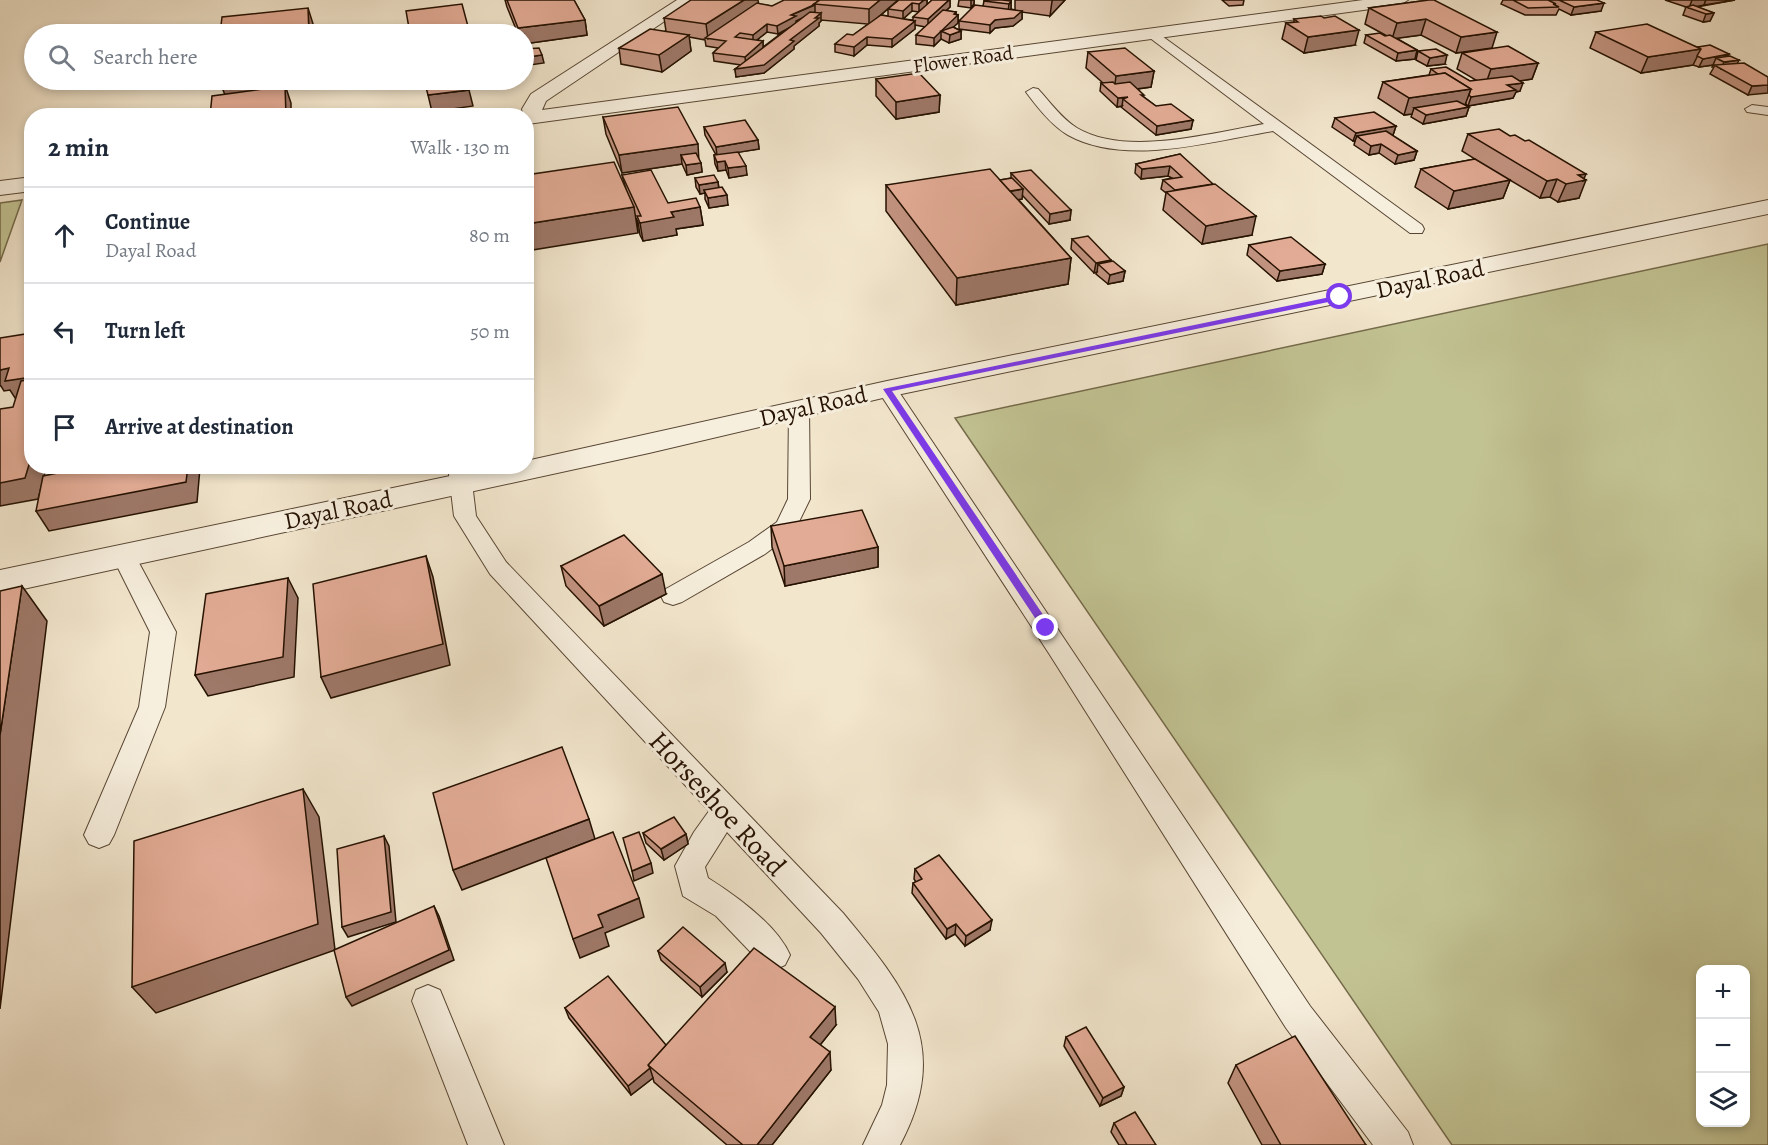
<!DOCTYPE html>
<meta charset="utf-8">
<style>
:root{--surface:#fff;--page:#f2f2f3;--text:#1f2937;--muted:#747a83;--line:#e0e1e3}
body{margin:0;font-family:Alegreya,serif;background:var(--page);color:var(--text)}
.controls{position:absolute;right:18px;bottom:18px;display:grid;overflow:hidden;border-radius:12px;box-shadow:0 3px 9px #0003}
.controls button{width:54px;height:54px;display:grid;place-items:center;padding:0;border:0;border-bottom:2px solid var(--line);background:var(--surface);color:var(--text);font:30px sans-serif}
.stop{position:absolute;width:18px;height:18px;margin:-14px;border:4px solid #7c3aed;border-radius:50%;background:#fff}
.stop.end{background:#7c3aed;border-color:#fff;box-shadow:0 2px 6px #0008}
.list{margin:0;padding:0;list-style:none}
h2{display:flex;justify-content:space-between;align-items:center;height:78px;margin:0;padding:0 24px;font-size:26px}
h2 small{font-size:20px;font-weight:400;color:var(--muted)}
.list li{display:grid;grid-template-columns:39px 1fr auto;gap:18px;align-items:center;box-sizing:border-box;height:96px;padding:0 24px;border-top:2px solid var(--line)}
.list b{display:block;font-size:22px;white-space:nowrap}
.list p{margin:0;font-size:20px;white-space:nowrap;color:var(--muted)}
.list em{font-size:20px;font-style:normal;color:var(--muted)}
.icon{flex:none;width:33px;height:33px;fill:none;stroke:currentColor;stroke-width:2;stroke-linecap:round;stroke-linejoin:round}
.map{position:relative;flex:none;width:1768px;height:1145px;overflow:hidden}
.search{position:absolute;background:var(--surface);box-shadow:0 3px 9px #0003;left:24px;top:24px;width:510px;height:66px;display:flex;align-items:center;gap:15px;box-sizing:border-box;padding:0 21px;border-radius:33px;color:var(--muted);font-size:22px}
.panel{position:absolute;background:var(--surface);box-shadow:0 3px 9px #0003;left:24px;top:108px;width:510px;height:366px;border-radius:24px}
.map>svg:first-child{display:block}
.green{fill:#c2c393;stroke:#746a4a;stroke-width:1.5;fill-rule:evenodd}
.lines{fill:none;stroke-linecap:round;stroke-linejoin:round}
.service-casing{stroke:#584633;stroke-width:2}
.minor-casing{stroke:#584633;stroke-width:2}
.tertiary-casing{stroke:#584633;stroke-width:2}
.service{fill:#f7efde;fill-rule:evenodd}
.minor{fill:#f7efde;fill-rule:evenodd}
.tertiary{fill:#f7efde;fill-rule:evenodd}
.wall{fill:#c29380;stroke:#251100;stroke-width:1.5;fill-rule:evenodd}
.shaded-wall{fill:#9e7868;stroke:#251100;stroke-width:1.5}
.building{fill:#e2ab95;stroke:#251100;stroke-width:1.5}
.route{fill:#7c3aed}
.labels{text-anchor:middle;stroke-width:6;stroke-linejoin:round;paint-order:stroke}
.far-street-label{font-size:20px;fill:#251100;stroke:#f7efde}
.street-label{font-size:24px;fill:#251100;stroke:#f7efde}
.near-street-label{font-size:28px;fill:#251100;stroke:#f7efde}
</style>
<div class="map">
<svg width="1768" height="1145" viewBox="0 0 1768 1145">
<rect width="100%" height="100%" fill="#f2e6cd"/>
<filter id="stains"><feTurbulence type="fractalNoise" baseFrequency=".00333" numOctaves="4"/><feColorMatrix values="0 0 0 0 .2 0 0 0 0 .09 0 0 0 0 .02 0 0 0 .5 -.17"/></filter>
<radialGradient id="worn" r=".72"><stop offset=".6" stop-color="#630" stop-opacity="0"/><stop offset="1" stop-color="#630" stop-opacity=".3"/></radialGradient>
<g class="green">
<path d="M22,200L0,262V203Z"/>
<path d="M1768,244V1145H1452L955,418ZM1700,970H1746V1122H1700Z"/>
</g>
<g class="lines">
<g class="service-casing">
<g id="service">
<path d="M1155,31L1422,225L1424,229L1422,233H1410L1273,131C1212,141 1126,167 1068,135C1052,126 1037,107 1026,92L1033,88L1038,89C1050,102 1062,119 1077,128C1126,157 1211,133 1264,124L1150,38L1149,35Z"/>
<path d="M1752,105L1768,107V115L1747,112L1745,109Z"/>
<path d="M887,383L894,385L897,389L1310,1006L1408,1132L1413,1145H1373L1286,1028L1050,655L877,389L880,385Z"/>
<path d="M799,402L806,404L809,408L810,499L794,532L765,554L682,602L673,605L664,602L661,596L664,590L749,542L777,522L788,499L789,408L792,404Z"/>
<path d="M448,466H470L476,516L506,562L843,913C906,989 953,1045 900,1145H863L882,1105L887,1085L888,1044L879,1012L858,979L821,933L727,832L705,867L708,878C735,895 777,925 790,955L785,965L774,970L763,965L716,916L683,896L675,866L694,832L709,811L490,574L454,516Z"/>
<path d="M123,546L131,548L176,632L165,707L114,835L109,844L99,848L89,844L84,835L139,707L150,632L111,554L115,548Z"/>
<path d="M428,985L440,990L504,1145H468L412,1001L416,990Z"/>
</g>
</g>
<g class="minor-casing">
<g id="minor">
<path d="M677,0H696L546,101L542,110L1363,0H1408L1400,5L535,123L526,124V116H518L523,113L522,109L531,94Z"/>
<path d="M32,177V191L0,195V181Z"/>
</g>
</g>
<g class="tertiary-casing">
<path id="tertiary" d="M1768,200V214L887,397L649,453L0,594V570L498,466H526V461L887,381Z"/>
</g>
<use href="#service" class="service"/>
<use href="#minor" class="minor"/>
<use href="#tertiary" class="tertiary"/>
</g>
<g class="wall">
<path d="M505,0H574L585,20L587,35L524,44V34H518L507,7Z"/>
<path d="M899,0H927V5L932,0H950V7L946,11L956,12V14L958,15V23L953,27L961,31V39L949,43L941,39L934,46L916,44V35L925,27L915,25V29L892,47L867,45L854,56L835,52V44L853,35L868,24L821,20V21L819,23V26L794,46V49L764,73L736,77L735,69L741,65L714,61L713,53L718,48L706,46L705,40L689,37L691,51L662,72L621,64L619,48L666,31L664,18L759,4L772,6ZM888,9V16L881,15ZM912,11L919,12L913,17V20L903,19ZM788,28L763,47V41L757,40L767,32L778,34Z"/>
<path d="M959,0H974V4L971,8L958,6Z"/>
<path d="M1015,0H1065L1050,16L1022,12V19L1013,26L995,28L990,33L959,29V21L983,6L984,1H1011V9L1015,10Z"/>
<path d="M1222,0H1244L1243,5L1229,6Z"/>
<path d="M1429,0L1492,48L1456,53L1421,35L1396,38L1417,50L1415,59L1396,61L1364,43L1366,35L1387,36L1365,24L1369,8Z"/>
<path d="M1503,0H1597L1601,11L1571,15L1559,9L1556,15H1525L1501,4Z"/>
<path d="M1665,0H1735L1697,7L1714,13L1710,21L1703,22L1683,15L1686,7Z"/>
<path d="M1294,19L1355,45L1304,53L1282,39L1286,23L1294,22Z"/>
<path d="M1596,32L1698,47L1729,54L1728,56L1737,63L1768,77L1748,95L1710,74L1714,67H1712L1713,65L1699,67L1693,65L1641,73L1590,48Z"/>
<path d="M1418,51L1445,64L1427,66L1416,60Z"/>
<path d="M1088,52L1154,71L1151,87L1138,89L1144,97L1156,106L1193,120L1191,129L1156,135L1121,107L1122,106L1117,107L1100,91L1101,83H1103L1086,68Z"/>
<path d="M1462,53L1538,63L1532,79L1520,81V91L1516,92L1513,98L1468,106L1466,104L1465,105L1469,107L1466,116L1423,124L1411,117L1412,114L1404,115L1378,98L1383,82L1429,75L1431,69L1470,81L1476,80L1457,69Z"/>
<path d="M876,79L940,95L939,112L896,119L876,96Z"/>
<path d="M603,117L699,160L701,163L702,172L687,175L682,164L622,173L606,134Z"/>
<path d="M1335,118L1396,126L1393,135H1391L1417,151L1414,160L1395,164L1379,153L1369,155L1354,145L1355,141H1353L1332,127Z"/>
<path d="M704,127L758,140L759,149L738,152L747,175L729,178L726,170L718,171L715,164L714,155H716L705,135Z"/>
<path d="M1468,134L1584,179L1579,198L1558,202L1550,197L1540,198L1510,180L1503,198L1448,209L1415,187L1421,169L1475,159L1462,151Z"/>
<path d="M1180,154L1252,235L1202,244L1163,210L1166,193L1161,189L1163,180L1172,178L1168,176L1141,179L1135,173L1136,164Z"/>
<path d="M1011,173L1071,210L1070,220L1049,224L1022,195V199H1018L1071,258L1068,284L956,305L886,211V185L1000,180L1011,178Z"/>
<path d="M622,175L668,203L700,207L703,225L676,229L677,235L643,241L640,235L638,222L636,218L638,233Z"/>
<path d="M695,178L718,182L719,188L728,205L709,208L705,199V193L700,194L696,187Z"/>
<path d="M1072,239L1110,261L1125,271L1123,281L1108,284L1096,274L1097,272L1094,273L1071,249Z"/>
<path d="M1249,245L1325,264L1322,274L1277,281L1247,255Z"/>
<path d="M771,526L878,547V567L785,586L772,547Z"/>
<path d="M561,566L666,594L604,626L566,586Z"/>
<path d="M643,833L686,834L688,844L664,860L646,843Z"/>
<path d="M915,869L990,930L965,946L955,934L946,939L912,893L913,883L916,882L914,879Z"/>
<path d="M658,951L727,972L702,997L661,960Z"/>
<path d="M565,1008L666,1045L836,1025L820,1045L831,1070L772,1145H727L654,1082L653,1078L631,1095L569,1018Z"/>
<path d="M1066,1037L1124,1087L1121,1096L1100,1106L1064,1046Z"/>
<path d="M1236,1065L1366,1145H1262L1228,1083Z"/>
<path d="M1114,1123L1156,1145H1119L1111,1132Z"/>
</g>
<g class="shaded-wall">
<path d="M744,0H758L759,6L708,39L706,24Z"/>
<path d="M880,0H898L869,25V9Z"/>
<path d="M924,0H927V5L919,12V4Z"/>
<path d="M949,0H950V7L928,27V19Z"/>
<path d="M971,0H974V4L971,8Z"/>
<path d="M1053,0H1065L1050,16L1052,1Z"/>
<path d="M1692,0H1706L1704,5L1689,8Z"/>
<path d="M1706,0H1735L1704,5Z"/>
<path d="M1011,1V9L1008,12L1009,4Z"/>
<path d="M912,3V11L903,19V11Z"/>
<path d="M1604,3L1601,11L1571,15L1574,7Z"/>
<path d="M815,5V12L796,21V24L778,34L777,26L791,15Z"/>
<path d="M308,8L315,30V34H309Z"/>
<path d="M1022,11V19L1013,26L995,28L990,33V25L995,20Z"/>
<path d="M956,12L955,17L958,15V23L947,33L941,31V39L934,46V38Z"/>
<path d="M821,13V21L819,23V26L794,46V49L764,73L736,77L735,69L790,40Z"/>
<path d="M1714,13L1710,21L1703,22L1706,14Z"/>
<path d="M1426,19L1421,35L1392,39L1397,23Z"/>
<path d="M585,20L587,35L524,44V34H520L518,28Z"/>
<path d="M915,21V29L892,47V39Z"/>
<path d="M767,24V32L753,43V35Z"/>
<path d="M1359,30L1355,45L1304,53L1308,37Z"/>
<path d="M961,31V39L949,43L950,35Z"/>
<path d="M1497,32L1492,48L1456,53L1461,37Z"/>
<path d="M689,35L691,51L662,72L659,55Z"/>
<path d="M867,37V45L854,56V47Z"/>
<path d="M763,41V49L746,65L745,57Z"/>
<path d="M1701,49L1693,65L1641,73L1648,57Z"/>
<path d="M1417,50L1415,59L1396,61L1398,53Z"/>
<path d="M1729,54L1726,62L1739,60L1735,68L1721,69L1724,62L1716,58L1713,65L1699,67L1703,59Z"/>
<path d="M542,55L544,63L530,65L528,57Z"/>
<path d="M1447,55L1445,64L1427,66L1430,58Z"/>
<path d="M1538,63L1532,79L1485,86L1491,69Z"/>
<path d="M1154,71L1151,87L1114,92L1116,76Z"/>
<path d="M219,80H317V84L286,88L291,103V116H286L225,95Z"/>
<path d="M1523,83L1520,91L1516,92L1513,98L1468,106L1471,97L1507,85Z"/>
<path d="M1768,85V93L1748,95L1752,86Z"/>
<path d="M1471,89L1465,105L1414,108L1412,114L1404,115L1409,98Z"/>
<path d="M469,90L473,106L432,112L428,95Z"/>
<path d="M940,95L939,112L896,119V102Z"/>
<path d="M1128,97L1123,99L1122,106L1117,107L1118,98Z"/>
<path d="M1469,107L1466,116L1423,124L1426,115Z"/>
<path d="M1193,120L1191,129L1156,135L1157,126Z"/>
<path d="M1396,126L1393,135L1362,140L1357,136L1355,141H1353L1356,133Z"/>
<path d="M758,140L759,149L717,156L716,147Z"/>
<path d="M698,144L699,162L681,155L682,164L622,173L619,155Z"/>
<path d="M1381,144L1379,153L1369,155L1371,146Z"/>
<path d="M1417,151L1414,160L1395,164L1398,155Z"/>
<path d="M725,161L726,170L718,171L717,162Z"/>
<path d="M701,163L702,172L687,175L686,165Z"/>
<path d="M746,166L747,175L729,178L728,168Z"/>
<path d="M1170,166L1168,176L1141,179L1142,169Z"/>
<path d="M1586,174L1583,181L1586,180L1579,198L1558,202L1566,184L1578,175Z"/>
<path d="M1557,179L1550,197L1540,198L1547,181Z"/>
<path d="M1510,180L1503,198L1448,209L1454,191Z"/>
<path d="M718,182L719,191L704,190L705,193L700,194L699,185Z"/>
<path d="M1023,189L1022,199L1003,202V193Z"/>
<path d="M727,195L728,205L709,208L708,198Z"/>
<path d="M634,207L638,233L526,251V224Z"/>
<path d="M700,207L703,225L676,229L677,235L643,241L640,223L671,212Z"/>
<path d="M1071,210L1070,220L1049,224L1050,214Z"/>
<path d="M1256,216L1252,235L1202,244L1206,226Z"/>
<path d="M1071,258L1068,284L956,305L957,278Z"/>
<path d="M1111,260L1109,270L1098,264L1097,272L1094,273L1096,263Z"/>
<path d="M1325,264L1322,274L1277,281L1280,271Z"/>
<path d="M1125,271L1123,281L1108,284L1110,275Z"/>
<path d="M9,368L32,377V399L17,401L10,390L4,391L1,386H0V370Z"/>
<path d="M32,455V466H199L200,468L197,502L49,531L36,511L62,495L46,469L38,499L0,506V483Z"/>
<path d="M204,466H216L205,469Z"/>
<path d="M878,547V567L785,586L784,566Z"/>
<path d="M426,556L433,577L450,665L331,698L321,677Z"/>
<path d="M662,574L666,594L604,626L599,606Z"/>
<path d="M288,578L298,598L294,677L208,696L195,675Z"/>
<path d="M22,586L47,621L0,1009V735Z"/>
<path d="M303,789L319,817L335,950L156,1013L132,987Z"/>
<path d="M589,819L595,839L462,890L453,870Z"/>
<path d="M686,834L688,844L664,860L661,849Z"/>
<path d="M384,836L389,846L396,922L348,937L342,927Z"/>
<path d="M651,863L653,873L634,881L632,871Z"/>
<path d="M639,898L644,917L605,933L609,946L580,958L573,939L598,915Z"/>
<path d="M434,906L439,916L454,960L352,1006L346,997Z"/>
<path d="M992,920L990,930L965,946L966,936Z"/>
<path d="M956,924L955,934L946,939L947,929Z"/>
<path d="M725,963L727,972L702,997L700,987Z"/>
<path d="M835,1007L836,1025L812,1055L810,1037Z"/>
<path d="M830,1052L831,1070L772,1145H757Z"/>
<path d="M650,1068L653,1078L631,1095L628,1086Z"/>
<path d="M1124,1087L1121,1096L1100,1106L1103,1098Z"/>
</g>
<g class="building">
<path d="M507,0H574L585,20L518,28Z"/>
<path d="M691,0H744L706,24L664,18Z"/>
<path d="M784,0H820L814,4H816L791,15L796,16L777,26L767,24L753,35L740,33L735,37L763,41L745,57L713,53L726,41L705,38L757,3L772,6Z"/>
<path d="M820,0H880L869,9L814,4Z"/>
<path d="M899,0H924L919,4L912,3L903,11L888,9Z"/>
<path d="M932,0H949L928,19L913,17Z"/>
<path d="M984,0H1002L1011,1L1009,4L984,1Z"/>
<path d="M1429,0H1434L1497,32L1461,37L1426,19L1397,23L1369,8Z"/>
<path d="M1513,0H1548L1556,4H1553L1559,7L1528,8Z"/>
<path d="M1559,0H1597L1604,3L1574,7Z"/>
<path d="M462,4L470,34H410L406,11Z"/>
<path d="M975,5L1022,11L1014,18L995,20L990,25L959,21Z"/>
<path d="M1693,5L1714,13L1706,14L1686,7Z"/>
<path d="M308,8L309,34H220L222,17Z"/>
<path d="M943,10L956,12L954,14L958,15L934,38L916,35Z"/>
<path d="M810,12L821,13L815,18H819L790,40L794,41L764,65L735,69Z"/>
<path d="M881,15L915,21L892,39L867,37L854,47L835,44L847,34L853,35Z"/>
<path d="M1321,16L1324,18L1335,16L1359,30L1308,37L1286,23L1298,22L1294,19Z"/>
<path d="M1647,24L1701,49L1648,57L1596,32Z"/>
<path d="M953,27L961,31L950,35L941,31Z"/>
<path d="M650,29L689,35L659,55L619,48Z"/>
<path d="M1380,33L1385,36L1390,35L1417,50L1398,53L1366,35Z"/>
<path d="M1710,45L1729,54L1703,59L1697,56L1701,49L1698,47Z"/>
<path d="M1508,46L1538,63L1491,69L1462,53Z"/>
<path d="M539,48L542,55L528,57L525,49Z"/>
<path d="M1125,48L1154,71L1116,76L1088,52Z"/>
<path d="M1436,49L1447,55L1430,58L1418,51Z"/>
<path d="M1730,56L1739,60L1724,62L1716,58Z"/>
<path d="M1744,63L1768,77V85L1752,86L1714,65Z"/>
<path d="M1446,67L1470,81L1512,76L1523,83L1507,85L1516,90L1471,97L1469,95L1471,89L1445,73L1438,74L1431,69Z"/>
<path d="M919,73L940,95L896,102L876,79Z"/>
<path d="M1445,73L1471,89L1409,98L1383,82Z"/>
<path d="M424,80H466L469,90L428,95Z"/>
<path d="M1113,82L1115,84L1130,82L1144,95H1141L1156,106L1171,104L1193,120L1157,126L1123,99L1128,97L1118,98L1101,83Z"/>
<path d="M285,86L286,116H210L212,96Z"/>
<path d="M1457,101L1469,107L1426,115L1414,108Z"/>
<path d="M678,107L698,144L619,155L603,117Z"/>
<path d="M1374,112L1396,126L1356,133L1335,118Z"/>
<path d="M745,120L758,140L716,147L704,127Z"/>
<path d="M1499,129L1510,136L1515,135L1525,141L1529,140L1586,174L1578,175L1586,180L1566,184L1557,179L1547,181L1468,134Z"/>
<path d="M1386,131L1417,151L1398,155L1381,144L1371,146L1357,136Z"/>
<path d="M738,152L746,166L728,168L725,161L717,162L714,155Z"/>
<path d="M696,153L701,163L686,165L681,155Z"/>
<path d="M1180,154L1213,184L1175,190L1163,180L1182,177L1170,166L1142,169L1136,164Z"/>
<path d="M1475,159L1510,180L1454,191L1421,169Z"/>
<path d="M614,162L634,207L526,224V175Z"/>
<path d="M990,169L1071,258L957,278L886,185Z"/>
<path d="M651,170L668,203L696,198L700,207L671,212L674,217L640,223L637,216H641L622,175Z"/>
<path d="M1031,170L1071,210L1050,214L1011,173Z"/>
<path d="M714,175L718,182L699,185L695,178Z"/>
<path d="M1012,178L1023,189L1010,191L1000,180Z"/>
<path d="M1215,184L1256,216L1206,226L1166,192Z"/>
<path d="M722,187L727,195L708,198L704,190Z"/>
<path d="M1088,236L1111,260L1096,263L1072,239Z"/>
<path d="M1291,237L1325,264L1280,271L1249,245Z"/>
<path d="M1113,261L1125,271L1110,275L1098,264Z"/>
<path d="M32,333V377L5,381L9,368L0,370V338Z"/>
<path d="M32,379V455L25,478L0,483V409L13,407L21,381Z"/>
<path d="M92,466H188L186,482L36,511L43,476Z"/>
<path d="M862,510L878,547L784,566L771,526Z"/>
<path d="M624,535L662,574L599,606L561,566Z"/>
<path d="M426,556L443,644L321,677L313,584Z"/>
<path d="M288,578L283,657L195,675L206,594Z"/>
<path d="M22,586L0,735V591Z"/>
<path d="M562,747L589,819L453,870L433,793Z"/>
<path d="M303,789L318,924L132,987L134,841Z"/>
<path d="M674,817L686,834L661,849L643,833Z"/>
<path d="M613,832L639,898L598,915L603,927L573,939L546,858Z"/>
<path d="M639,832L651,863L632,871L623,838Z"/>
<path d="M384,836L391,912L342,927L337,849Z"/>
<path d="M939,855L992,920L966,936L956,924L947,929L913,883L922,879L915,869Z"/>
<path d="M434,906L449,950L346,997L334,950Z"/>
<path d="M683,927L725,963L700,987L658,951Z"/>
<path d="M754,948L835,1007L810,1037L830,1052L757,1145H743L648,1065Z"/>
<path d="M608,976L666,1045L648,1065L650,1068L628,1086L565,1008Z"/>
<path d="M1086,1027L1124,1087L1103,1098L1066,1037Z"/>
<path d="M1295,1036L1366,1145H1281L1236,1065Z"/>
<path d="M1135,1112L1156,1145H1127L1114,1123Z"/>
</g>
<path class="route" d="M1340,295L1343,299L892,391L1050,625V630H1043L883,389Z"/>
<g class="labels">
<g class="far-street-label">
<text transform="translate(963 59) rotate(-8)" y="7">Flower Road</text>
</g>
<g class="street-label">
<text transform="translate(1430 279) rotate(-12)" y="8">Dayal Road</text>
<text transform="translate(813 406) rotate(-13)" y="8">Dayal Road</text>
<text transform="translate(338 510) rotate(-12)" y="8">Dayal Road</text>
</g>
<g class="near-street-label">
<text transform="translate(718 803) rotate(47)" y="10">Horseshoe Road</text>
</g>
</g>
<rect width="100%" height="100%" filter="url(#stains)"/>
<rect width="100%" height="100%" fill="url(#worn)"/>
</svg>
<div class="controls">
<button>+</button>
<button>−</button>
<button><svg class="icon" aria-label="layers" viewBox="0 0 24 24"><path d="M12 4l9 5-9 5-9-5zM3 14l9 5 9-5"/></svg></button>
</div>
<div class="stop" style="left:1340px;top:297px"></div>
<div class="stop end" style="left:1046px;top:628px"></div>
<div class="search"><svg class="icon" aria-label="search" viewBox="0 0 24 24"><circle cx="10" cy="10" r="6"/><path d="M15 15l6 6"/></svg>Search here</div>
<section class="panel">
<h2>2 min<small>Walk · 130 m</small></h2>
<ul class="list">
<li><svg class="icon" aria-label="ahead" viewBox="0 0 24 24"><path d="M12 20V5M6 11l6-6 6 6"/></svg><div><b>Continue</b><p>Dayal Road</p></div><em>80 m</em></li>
<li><svg class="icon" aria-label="left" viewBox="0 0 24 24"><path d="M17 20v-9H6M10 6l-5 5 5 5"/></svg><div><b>Turn left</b></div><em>50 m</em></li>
<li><svg class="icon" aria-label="arrive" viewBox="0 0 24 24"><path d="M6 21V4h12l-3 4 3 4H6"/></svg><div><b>Arrive at destination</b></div></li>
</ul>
</section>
</div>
